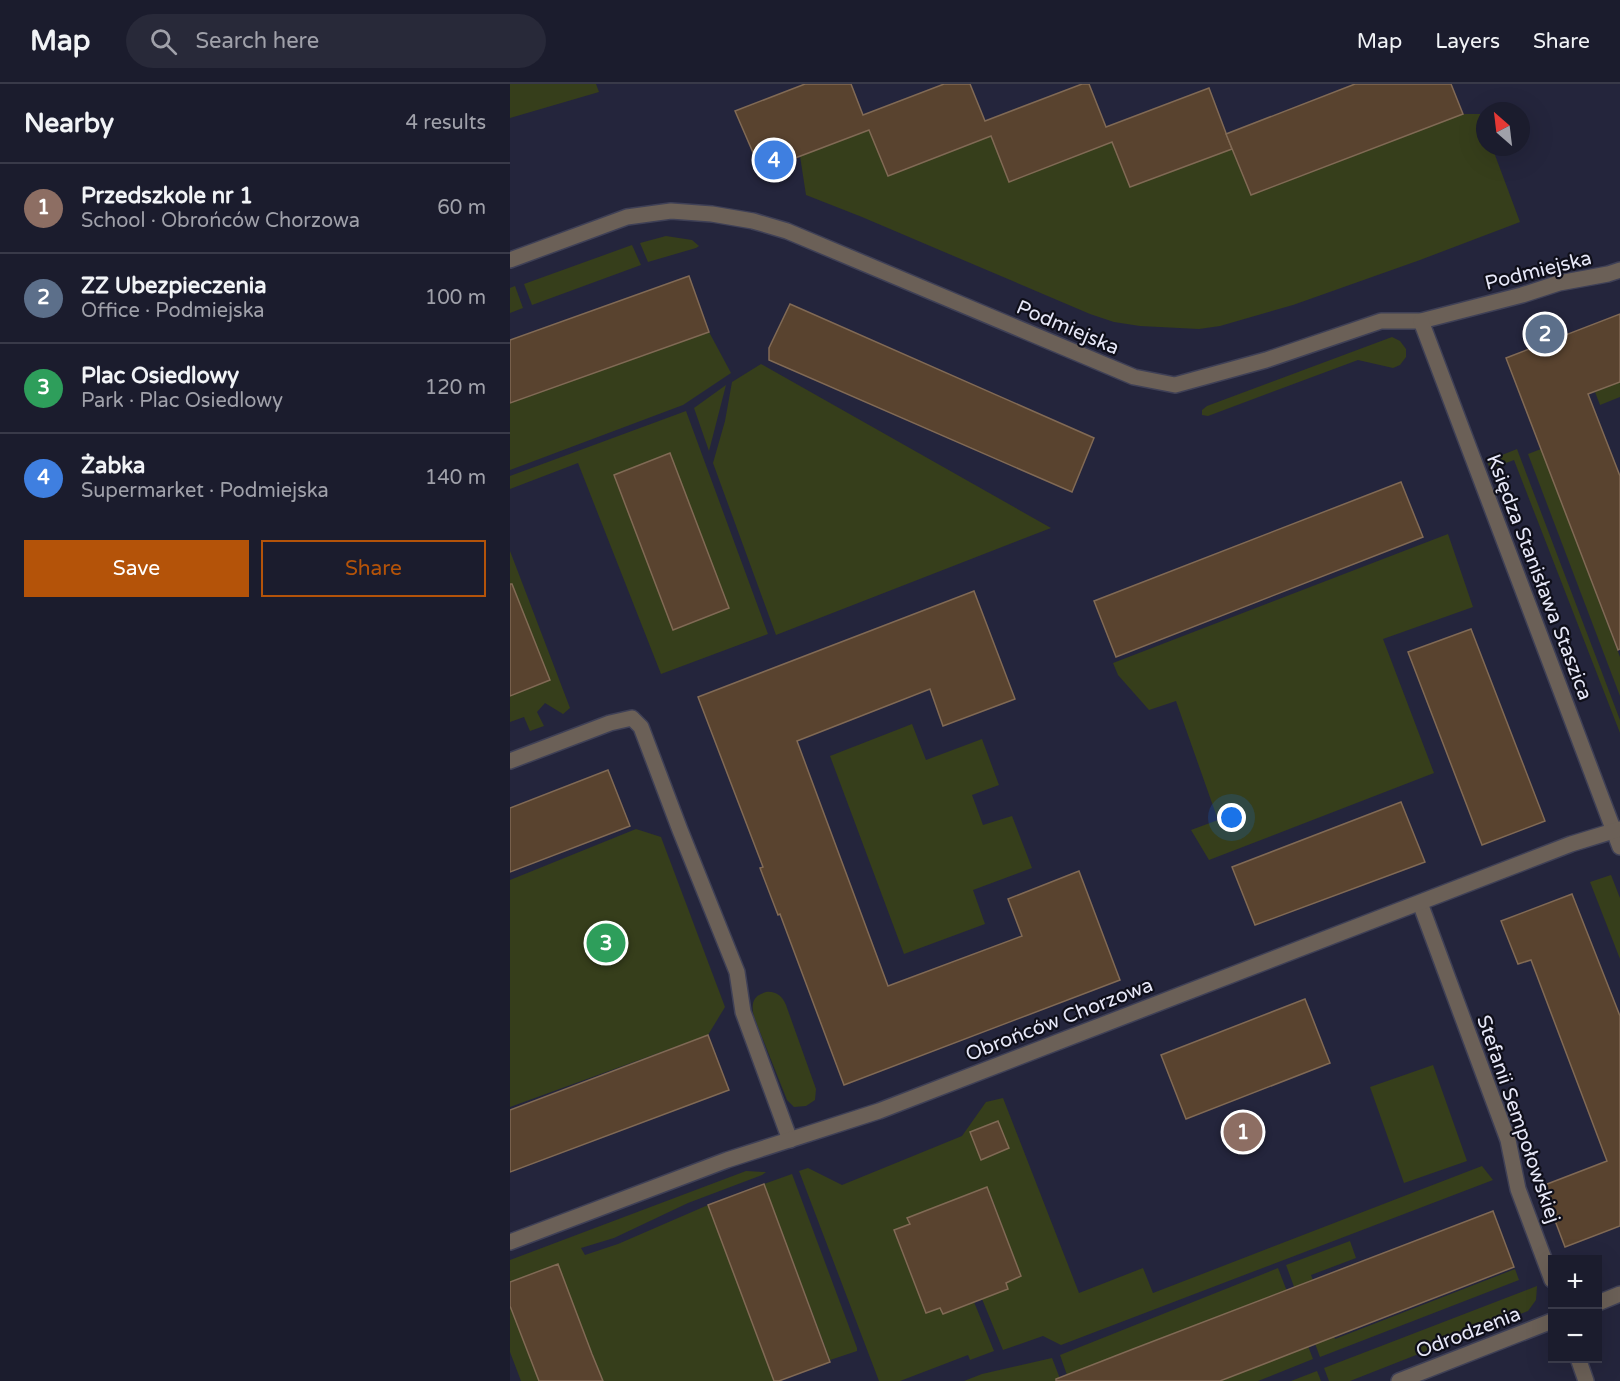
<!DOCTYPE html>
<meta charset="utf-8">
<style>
:root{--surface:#1b1c2d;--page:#282939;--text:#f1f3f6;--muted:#a0a1aa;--line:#393a49;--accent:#b45309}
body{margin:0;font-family:"Varela Round",sans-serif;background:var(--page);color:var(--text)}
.controls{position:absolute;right:18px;bottom:18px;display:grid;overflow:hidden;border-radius:0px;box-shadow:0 6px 24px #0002}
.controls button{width:54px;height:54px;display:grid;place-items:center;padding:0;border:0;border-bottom:2px solid var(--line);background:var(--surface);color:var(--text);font:30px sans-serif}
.compass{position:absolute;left:966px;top:18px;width:54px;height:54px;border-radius:50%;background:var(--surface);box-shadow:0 6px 24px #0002;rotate:332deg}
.you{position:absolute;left:722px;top:734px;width:21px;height:21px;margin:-15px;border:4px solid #fff;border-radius:50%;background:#1a73e8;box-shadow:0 0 0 9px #1a73e833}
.badge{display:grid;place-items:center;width:39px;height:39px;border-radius:50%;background:var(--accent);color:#fff;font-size:20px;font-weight:700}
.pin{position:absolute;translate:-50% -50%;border:3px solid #fff;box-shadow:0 2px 6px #0006}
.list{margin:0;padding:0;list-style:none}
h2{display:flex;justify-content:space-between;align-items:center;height:78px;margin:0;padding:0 24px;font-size:26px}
h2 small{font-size:20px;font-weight:400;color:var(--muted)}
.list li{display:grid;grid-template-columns:39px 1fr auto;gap:18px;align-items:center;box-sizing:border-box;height:90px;padding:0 24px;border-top:2px solid var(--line)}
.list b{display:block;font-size:22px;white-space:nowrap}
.list p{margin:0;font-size:20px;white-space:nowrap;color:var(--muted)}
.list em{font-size:20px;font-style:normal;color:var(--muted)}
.actions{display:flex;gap:12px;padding:18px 24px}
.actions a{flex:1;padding:14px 0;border:2px solid var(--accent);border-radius:0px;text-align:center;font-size:21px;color:var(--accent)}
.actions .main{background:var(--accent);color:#fff}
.icon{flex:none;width:33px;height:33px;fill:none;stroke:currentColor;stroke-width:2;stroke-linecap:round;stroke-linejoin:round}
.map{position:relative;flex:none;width:1110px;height:1297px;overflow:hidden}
header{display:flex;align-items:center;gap:36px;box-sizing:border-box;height:84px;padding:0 30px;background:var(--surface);border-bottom:2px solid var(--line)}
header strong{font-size:28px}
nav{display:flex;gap:33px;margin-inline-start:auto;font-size:21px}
.search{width:420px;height:54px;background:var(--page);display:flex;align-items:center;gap:15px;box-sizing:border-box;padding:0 21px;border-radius:33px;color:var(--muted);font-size:22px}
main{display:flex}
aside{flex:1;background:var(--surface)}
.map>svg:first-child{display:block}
.green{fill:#363e1b}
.building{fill:#59432f;stroke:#816a55;stroke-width:1.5}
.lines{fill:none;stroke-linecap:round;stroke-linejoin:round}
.minor-casing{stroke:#3f4056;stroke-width:18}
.minor{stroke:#6b6057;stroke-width:15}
.labels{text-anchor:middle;stroke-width:4.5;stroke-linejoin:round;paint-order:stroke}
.street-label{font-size:20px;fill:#e7e8f8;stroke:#0f0f1a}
</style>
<header>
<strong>Map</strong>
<div class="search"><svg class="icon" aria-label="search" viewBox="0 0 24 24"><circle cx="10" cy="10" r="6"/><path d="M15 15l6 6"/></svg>Search here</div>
<nav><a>Map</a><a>Layers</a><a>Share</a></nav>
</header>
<main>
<aside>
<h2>Nearby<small>4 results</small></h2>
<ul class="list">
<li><span class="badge" style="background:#8d6e63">1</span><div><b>Przedszkole nr 1</b><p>School · Obrońców Chorzowa</p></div><em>60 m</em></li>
<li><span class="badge" style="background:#5c6f8a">2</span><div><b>ZZ Ubezpieczenia</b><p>Office · Podmiejska</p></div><em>100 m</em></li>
<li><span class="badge" style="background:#2e9e5b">3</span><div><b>Plac Osiedlowy</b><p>Park · Plac Osiedlowy</p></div><em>120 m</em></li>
<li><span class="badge" style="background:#3f7fe0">4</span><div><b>Żabka</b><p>Supermarket · Podmiejska</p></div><em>140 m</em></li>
</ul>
<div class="actions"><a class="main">Save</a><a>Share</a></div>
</aside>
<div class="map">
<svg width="1110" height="1297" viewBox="0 0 1110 1297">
<rect width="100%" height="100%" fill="#24253c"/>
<g class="green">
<path d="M0,0H86L89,8L0,34Z"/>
<path d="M953,30H970L975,44V63H982L1010,138L910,176L783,221L710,242L689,245L630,242L604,238L580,230L352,133L296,111L290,72L359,46L378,92L481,52L499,97L602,58L620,103L722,65L741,111Z"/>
<path d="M156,152L182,156L189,162L186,164L138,178L130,159Z"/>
<path d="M122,161L131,181L22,221L14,200Z"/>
<path d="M5,202L13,224L0,229V204Z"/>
<path d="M199,248L221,289L173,321L0,386V319Z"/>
<path d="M882,253L890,257L896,265V273L890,281L883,284L848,276L698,332L692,331V326L697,322Z"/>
<path d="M251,280L541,444L266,551L203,379L215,337L222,298Z"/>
<path d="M1110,298V313L1090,321L1085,308Z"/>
<path d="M216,301L199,367L184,324Z"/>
<path d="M176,327L258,550L151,590L68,379L0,405V392Z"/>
<path d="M1007,365L1110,636V649L1004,376L980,385L977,377Z"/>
<path d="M1031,365L1110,573V612L1018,370Z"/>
<path d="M938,450L963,523L873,555L924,689L699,776L681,746L708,736L666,617L639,626L608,591L603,579Z"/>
<path d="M0,467L60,624L53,630L35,619L27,628L34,642L20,647L14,633L0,638Z"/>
<path d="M402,640L416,676L472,655L489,701L462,711L473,741L502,732L522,784L463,806L475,840L394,870L320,672Z"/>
<path d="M126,745L151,753L215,923L198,951L0,1023V796Z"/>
<path d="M1101,791L1110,814V875L1080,798Z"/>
<path d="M256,908C266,907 272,912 276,921L306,1005L305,1016L296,1022L284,1023L277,1016L244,933C241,920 242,912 256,908Z"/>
<path d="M923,981L957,1077L894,1099L860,1003Z"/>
<path d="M493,1014L569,1209L633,1184L643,1209L972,1082L983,1096L551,1261L533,1252L493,1266L472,1215L498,1205L496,1199L511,1192L480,1109L465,1115L462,1109L398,1134L400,1140L384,1147L416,1229L430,1224L433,1230L464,1218L484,1267L460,1276L458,1271L390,1297H369L289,1087L298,1084L332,1101L452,1052L476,1018Z"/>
<path d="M236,1087L256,1088L252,1091L178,1119L104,1154L71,1164L75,1171L108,1160L198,1121L264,1297H11L0,1268V1176Z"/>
<path d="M282,1090L347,1264V1267L320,1276L254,1100Z"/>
<path d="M840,1157L846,1174L801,1191L825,1255L1005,1185L1009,1196L810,1273L776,1181Z"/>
<path d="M768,1184L803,1275L748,1297H559L550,1271Z"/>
<path d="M1027,1202L1026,1216L1018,1227L840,1297H819L814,1284Z"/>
<path d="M542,1274L551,1297H454L472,1290Z"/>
<path d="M807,1287L811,1297H781Z"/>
</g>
<g class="building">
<path d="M295,0H341L353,31L434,0H460L475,37L572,0H579L596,43L699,4L722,65L620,103L602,58L499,98L481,52L378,92L359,46L251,87L225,27Z"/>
<path d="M845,0H941L953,30L741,111L716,50Z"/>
<path d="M179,192L199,248L0,319V256Z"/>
<path d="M280,220L584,354L562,408L259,276V264Z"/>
<path d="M1110,230V298L1078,310L1110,392V565L1108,566L996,274Z"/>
<path d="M160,369L219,524L163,546L104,391Z"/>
<path d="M891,398L913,453L606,573L584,517Z"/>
<path d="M0,500H2L40,596L0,612Z"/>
<path d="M464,507L505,615L433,642L420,605L287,657L378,902L512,852L498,815L569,787L610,896L334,1001L270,830L268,831L250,784L253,783L188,613Z"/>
<path d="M961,545L1035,737L972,761L898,568Z"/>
<path d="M98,686L120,742L0,788V724Z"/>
<path d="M891,718L915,778L745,841L722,783Z"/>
<path d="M1062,810L1110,932V1142L1055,1163L1032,1102L1097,1077L1021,876L1008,880L991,837Z"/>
<path d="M795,915L820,979L676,1035L651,971Z"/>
<path d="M198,951L219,1006L0,1088V1026Z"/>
<path d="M488,1037L499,1064L471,1076L460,1048Z"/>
<path d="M254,1100L320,1278L269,1297H264L198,1121Z"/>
<path d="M477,1103L511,1192L496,1199L498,1205L433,1230L430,1224L416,1229L384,1146L400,1140L397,1134Z"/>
<path d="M983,1127L1004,1183L777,1271L710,1297H546V1295L623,1265Z"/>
<path d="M48,1180L82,1270L93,1297H29L0,1222V1198Z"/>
</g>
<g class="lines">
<g class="minor-casing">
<g id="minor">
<path d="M0,176L117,133L161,127L202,130L243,137L277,147L624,293L665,301L756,276L871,237H911L1012,211L1049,199L1098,190L1110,186"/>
<path d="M911,237L1110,763"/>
<path d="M0,677L100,639L122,634L131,643L170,746L227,888L233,928L280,1056"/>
<path d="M910,819L998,1056L1008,1105L1042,1196"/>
<path d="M0,1158L217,1076L369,1027L1061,760L1110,745"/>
<path d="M1088,1219L1110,1210"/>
<path d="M1068,1274L1076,1297"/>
<path d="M889,1297L1042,1237"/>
</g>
</g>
<use href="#minor" class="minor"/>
</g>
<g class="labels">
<g class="street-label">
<text transform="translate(1028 186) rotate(-14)" y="7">Podmiejska</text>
<text transform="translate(558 243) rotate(23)" y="7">Podmiejska</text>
<text transform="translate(1030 493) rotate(69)" y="7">Księdza Stanisława Staszica</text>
<text transform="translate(549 935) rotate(-21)" y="7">Obrońców Chorzowa</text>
<text transform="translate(1009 1035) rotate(71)" y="7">Stefanii Sempołowskiej</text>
<text transform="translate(958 1248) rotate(-21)" y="7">Odrodzenia</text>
</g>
</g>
</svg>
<div class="controls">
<button>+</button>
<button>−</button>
</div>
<svg class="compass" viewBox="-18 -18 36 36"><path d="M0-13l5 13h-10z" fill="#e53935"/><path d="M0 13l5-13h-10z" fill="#a0a1aa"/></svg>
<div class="you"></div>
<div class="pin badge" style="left:733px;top:1048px;background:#8d6e63">1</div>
<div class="pin badge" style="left:1035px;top:250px;background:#5c6f8a">2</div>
<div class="pin badge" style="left:96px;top:859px;background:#2e9e5b">3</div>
<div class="pin badge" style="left:264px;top:76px;background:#3f7fe0">4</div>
</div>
</main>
